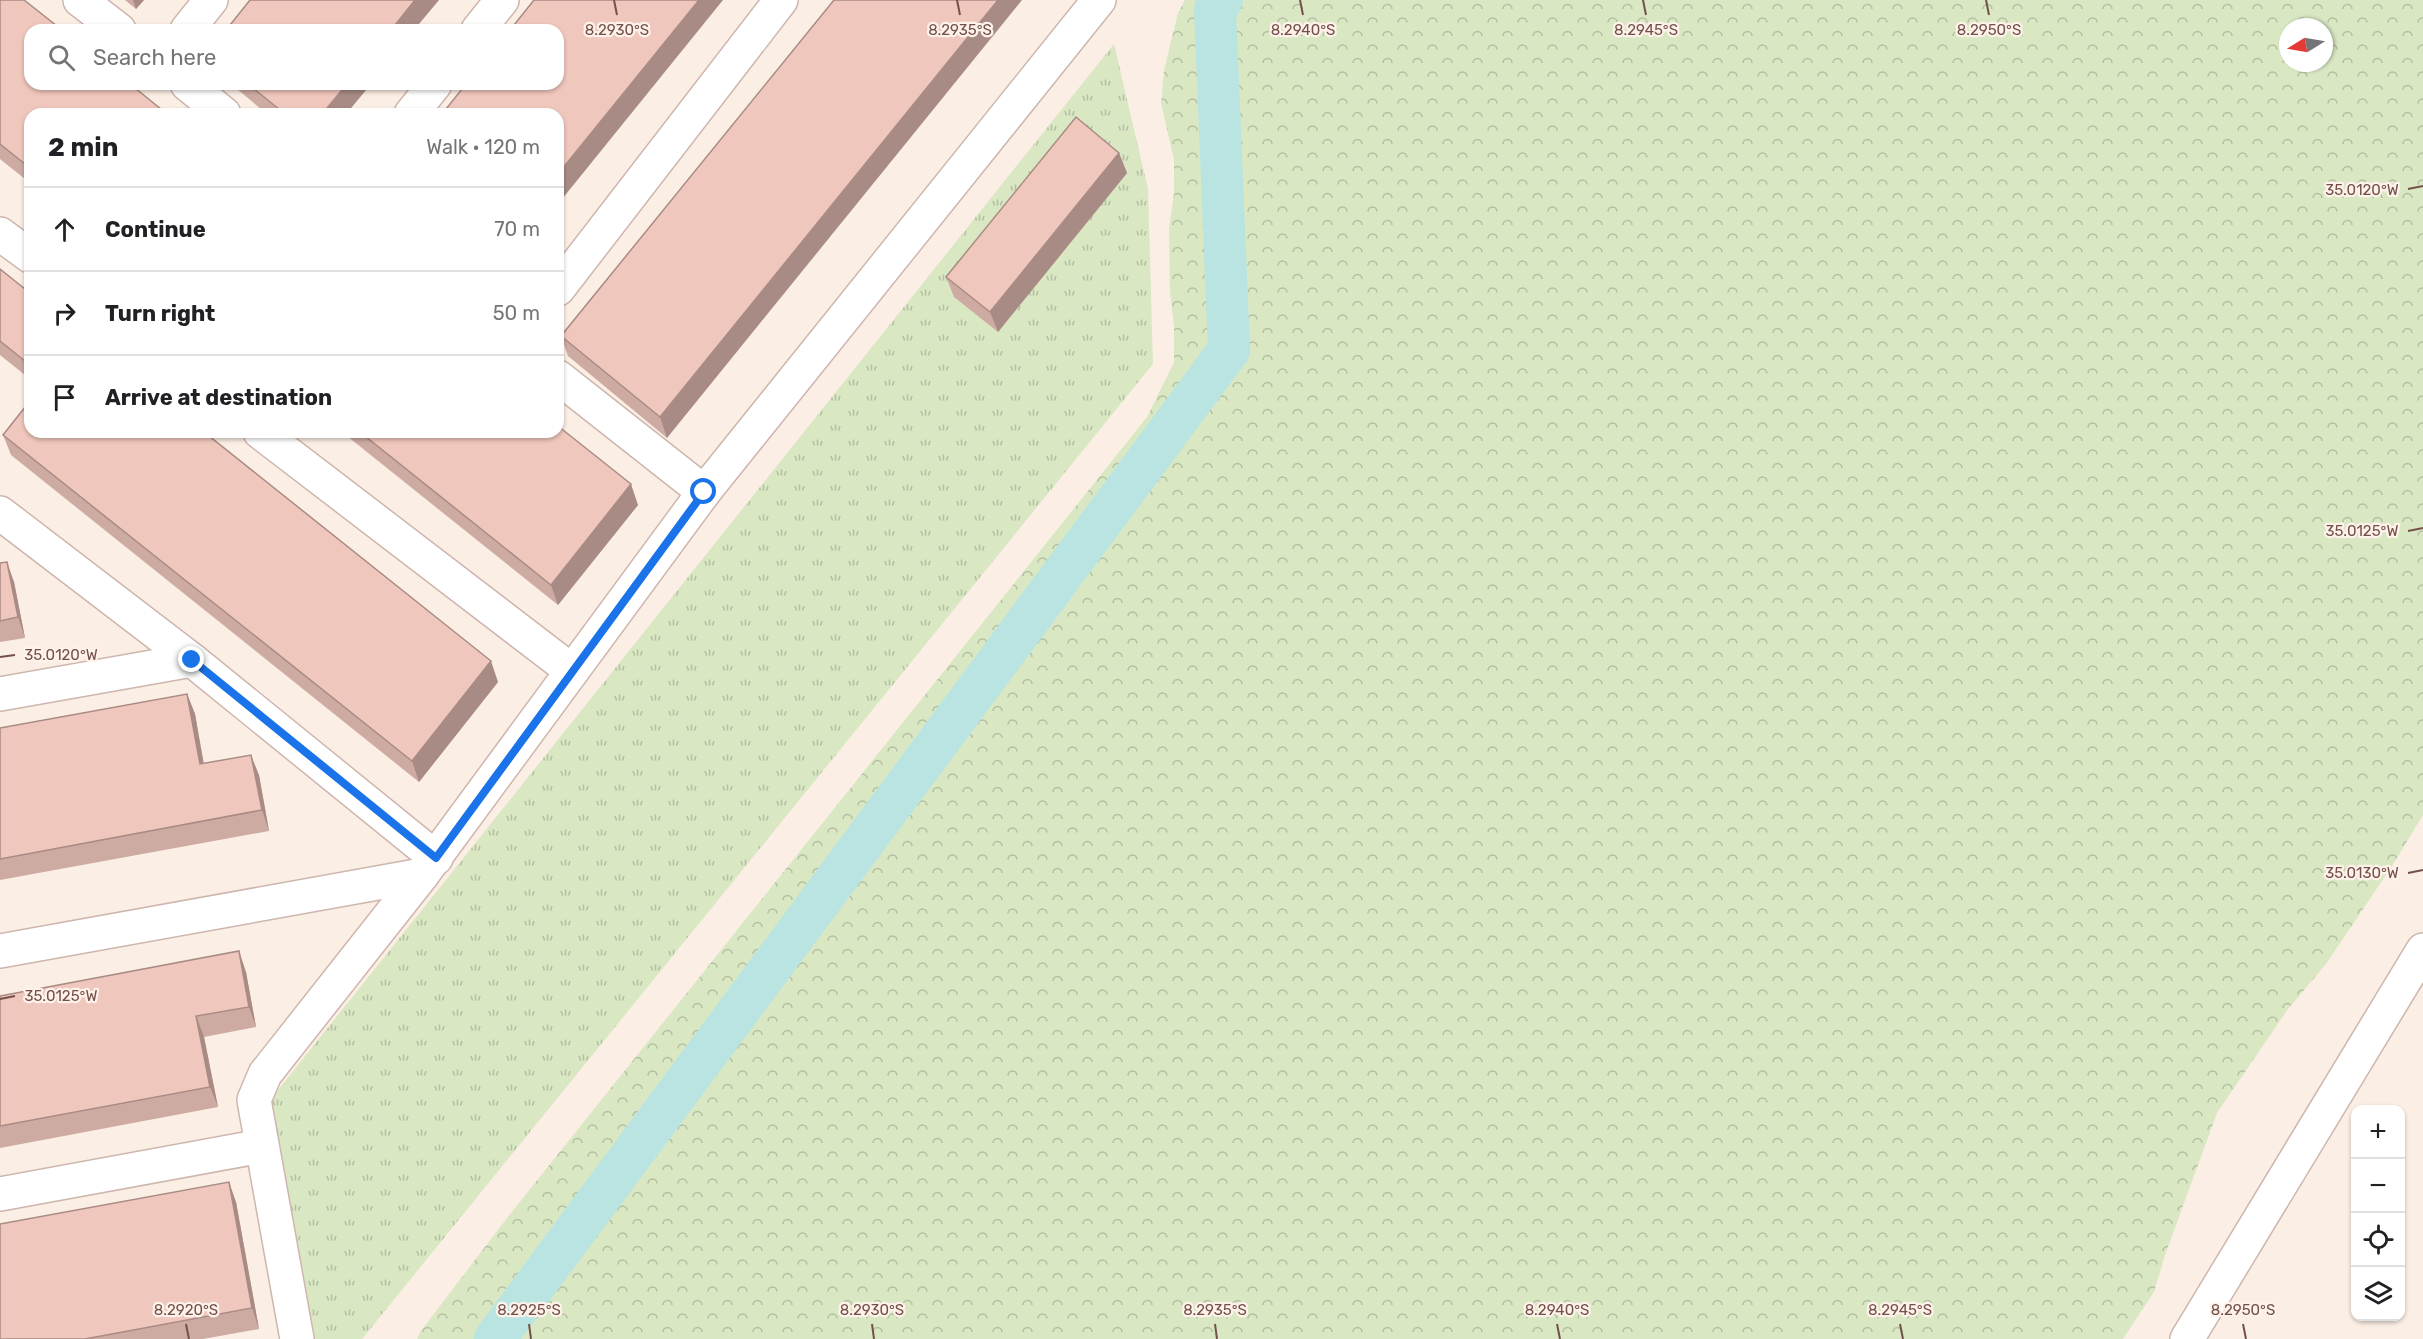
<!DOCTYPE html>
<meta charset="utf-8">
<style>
:root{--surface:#fff;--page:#f6f6f6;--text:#202124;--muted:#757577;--line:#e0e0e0}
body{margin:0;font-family:Rubik,sans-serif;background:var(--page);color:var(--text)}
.controls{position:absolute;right:18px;bottom:18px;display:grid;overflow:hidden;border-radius:12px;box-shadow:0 2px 4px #0004}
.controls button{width:54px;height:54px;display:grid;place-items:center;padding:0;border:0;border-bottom:2px solid var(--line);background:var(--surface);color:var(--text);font:30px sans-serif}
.compass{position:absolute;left:2279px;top:18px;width:54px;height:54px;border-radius:50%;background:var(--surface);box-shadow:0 2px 4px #0004;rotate:259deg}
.stop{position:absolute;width:18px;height:18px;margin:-14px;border:4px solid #1a73e8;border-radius:50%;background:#fff}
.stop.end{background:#1a73e8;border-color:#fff;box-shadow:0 2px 6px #0008}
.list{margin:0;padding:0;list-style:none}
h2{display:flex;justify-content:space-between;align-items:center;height:78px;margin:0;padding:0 24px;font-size:26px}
h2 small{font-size:20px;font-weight:400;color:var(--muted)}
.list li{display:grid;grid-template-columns:39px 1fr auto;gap:18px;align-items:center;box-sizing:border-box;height:84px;padding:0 24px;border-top:2px solid var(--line)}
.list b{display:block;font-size:22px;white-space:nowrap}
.list em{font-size:20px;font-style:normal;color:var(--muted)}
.icon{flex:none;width:33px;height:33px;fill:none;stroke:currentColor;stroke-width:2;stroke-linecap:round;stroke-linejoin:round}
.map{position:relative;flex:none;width:2423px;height:1339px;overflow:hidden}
.search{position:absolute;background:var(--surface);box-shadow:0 2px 4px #0004;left:24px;top:24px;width:540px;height:66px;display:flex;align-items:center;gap:15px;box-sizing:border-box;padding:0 21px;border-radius:18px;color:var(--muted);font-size:22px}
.panel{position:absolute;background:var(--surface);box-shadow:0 2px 4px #0004;left:24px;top:108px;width:540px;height:330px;border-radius:18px}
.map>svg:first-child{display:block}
.grass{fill:url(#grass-tufts)}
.forest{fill:url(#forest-crowns);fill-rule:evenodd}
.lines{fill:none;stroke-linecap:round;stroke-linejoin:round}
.canal{stroke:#b9e4e2;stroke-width:42}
.minor-casing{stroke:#ceb6ae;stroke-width:36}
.tertiary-casing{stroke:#ceb6ae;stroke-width:36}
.minor{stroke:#fff;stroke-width:33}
.tertiary{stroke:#fff;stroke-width:33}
.wall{fill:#ceaba2}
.shaded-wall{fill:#a88b84}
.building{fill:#f0c7bc;stroke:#a88b84;stroke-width:1.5}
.route{stroke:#1a73e8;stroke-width:8}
.ticks{fill:none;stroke:#73514a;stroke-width:2}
.ticks-label{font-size:15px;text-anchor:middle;fill:#73514a;stroke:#fef2ea;stroke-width:4.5;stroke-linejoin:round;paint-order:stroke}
</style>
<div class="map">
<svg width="2423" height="1339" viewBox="0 0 2423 1339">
<defs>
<pattern id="grass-tufts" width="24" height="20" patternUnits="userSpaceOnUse" patternTransform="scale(1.5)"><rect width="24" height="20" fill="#d9e8c3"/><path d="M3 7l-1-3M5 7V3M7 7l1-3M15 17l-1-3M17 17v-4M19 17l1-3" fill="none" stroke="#b4bea0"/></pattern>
<pattern id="forest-crowns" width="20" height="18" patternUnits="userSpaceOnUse" patternTransform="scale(1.5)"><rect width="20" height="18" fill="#d9e8c3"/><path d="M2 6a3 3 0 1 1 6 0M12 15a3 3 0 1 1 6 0" fill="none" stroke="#b4bea0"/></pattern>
</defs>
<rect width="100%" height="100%" fill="#fbeee4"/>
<path class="grass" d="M1114,44L1148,189L1153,364L362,1339H315L270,1100Z"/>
<path class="forest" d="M1185,0H2423V815L2392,866L2326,964L2288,1009L2217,1113L2165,1255L2154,1292L2123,1339H417L420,1332L507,1218L1147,417L1174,362V327L1170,293L1169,229L1174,193V160L1161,103L1164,70L1178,13ZM2288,27H2324V63H2288Z"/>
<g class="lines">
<path class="canal" d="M495,1339L1229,350L1215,9L1222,0"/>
<g class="minor-casing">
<g id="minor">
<path d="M80,0L119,30"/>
<path d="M187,30L211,0"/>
<path d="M478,30L502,0"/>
<path d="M187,84L224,114"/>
<path d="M411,114L435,84"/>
<path d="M0,234L30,256"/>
<path d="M558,289L781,0"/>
<path d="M558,377L704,492"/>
<path d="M260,432L572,671"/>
<path d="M0,513L192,660L436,858"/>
<path d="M0,694L192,660"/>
<path d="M0,1194L262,1146"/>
<path d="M297,1339L254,1100L265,1074L422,875"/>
</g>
</g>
<g class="tertiary-casing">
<g id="tertiary">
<path d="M0,951L422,875L704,492L1099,0"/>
<path d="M2187,1339L2423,950"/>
</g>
</g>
<use href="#minor" class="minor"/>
<use href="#tertiary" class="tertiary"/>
</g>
<g class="wall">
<path d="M0,0L30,114V183L0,159Z"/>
<path d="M125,0H144L136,9Z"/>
<path d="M834,0L667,438L568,356L561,336Z"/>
<path d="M231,84H371L346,114H267Z"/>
<path d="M1119,153L1127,173L998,332L954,297L946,277Z"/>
<path d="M0,269L30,293V379L0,355Z"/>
<path d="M342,432H558L638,505L558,605Z"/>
<path d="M3,435L498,682L419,782L11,455Z"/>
<path d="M0,563L14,582L25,638L0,642Z"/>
<path d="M187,694L195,714L204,764L259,775L269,831L0,880V728Z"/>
<path d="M246,972L256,1027L204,1037L218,1107L0,1148V996Z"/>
<path d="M236,1202L259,1329L203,1339H0Z"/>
</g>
<g class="shaded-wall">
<path d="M133,0H144L136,9Z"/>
<path d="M415,0H439L414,30H391Z"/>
<path d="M699,0H723L558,204V174Z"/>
<path d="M998,0H1022L667,438L660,417Z"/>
<path d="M347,84H371L346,114H322Z"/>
<path d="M1119,153L1127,173L998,332L990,312Z"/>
<path d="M631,484L638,505L558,605L551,585Z"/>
<path d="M7,562L14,582L25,638L18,617Z"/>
<path d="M491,661L498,682L419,782L412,761Z"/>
<path d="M187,694L195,714L207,784L200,764Z"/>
<path d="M251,755L259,775L269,831L262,810Z"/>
<path d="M239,951L246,972L256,1027L249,1007Z"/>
<path d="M196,1016L204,1037L218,1107L210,1087Z"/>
<path d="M229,1182L236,1202L259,1329L252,1308Z"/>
</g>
<g class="building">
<path d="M0,0H24L62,30H30V84H130L167,114H30V168L0,144Z"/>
<path d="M250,0H415L391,30H226Z"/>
<path d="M534,0H699L558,174V114H442L466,84H558V30H510Z"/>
<path d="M834,0H998L660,417L561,336Z"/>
<path d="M248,84H347L322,114H285Z"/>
<path d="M1076,117L1119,153L990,312L946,277Z"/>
<path d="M0,269L30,293V365L0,341Z"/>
<path d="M30,401V432H204L491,661L412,761L3,435Z"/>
<path d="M558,426L631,484L551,585L360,432H558Z"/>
<path d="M7,562L18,617L0,621V563Z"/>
<path d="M187,694L200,764L251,755L262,810L0,859V728Z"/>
<path d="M239,951L249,1007L196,1016L210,1087L0,1126V996Z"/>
<path d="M229,1182L252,1308L85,1339H0V1224Z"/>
</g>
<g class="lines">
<path class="route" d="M192,660L436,858L704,492"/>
</g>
<path class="ticks" d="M614,0L617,15M957,0L960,15M1300,0L1303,15M1643,0L1646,15M1986,0L1989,15M2408,189L2423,186M2408,531L2423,528M0,657L15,655M2408,873L2423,870M0,999L15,996M186,1324L189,1339M529,1324L531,1339M872,1324L874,1339M1215,1324L1217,1339M1557,1324L1560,1339M1900,1324L1903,1339M2243,1324L2246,1339"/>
<g class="ticks-label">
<text x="617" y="35">8.2930°S</text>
<text x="960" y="35">8.2935°S</text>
<text x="1303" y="35">8.2940°S</text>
<text x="1646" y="35">8.2945°S</text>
<text x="1989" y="35">8.2950°S</text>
<text x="2362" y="195">35.0120°W</text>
<text x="2362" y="536">35.0125°W</text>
<text x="61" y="660">35.0120°W</text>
<text x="2362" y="878">35.0130°W</text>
<text x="61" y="1001">35.0125°W</text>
<text x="186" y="1315">8.2920°S</text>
<text x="529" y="1315">8.2925°S</text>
<text x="872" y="1315">8.2930°S</text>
<text x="1215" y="1315">8.2935°S</text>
<text x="1557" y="1315">8.2940°S</text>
<text x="1900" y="1315">8.2945°S</text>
<text x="2243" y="1315">8.2950°S</text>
</g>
</svg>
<div class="controls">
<button>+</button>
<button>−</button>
<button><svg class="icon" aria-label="locate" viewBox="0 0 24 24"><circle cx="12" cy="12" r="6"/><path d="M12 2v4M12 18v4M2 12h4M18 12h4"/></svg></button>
<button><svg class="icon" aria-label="layers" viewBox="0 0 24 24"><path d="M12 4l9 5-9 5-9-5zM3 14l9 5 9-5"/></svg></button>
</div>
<svg class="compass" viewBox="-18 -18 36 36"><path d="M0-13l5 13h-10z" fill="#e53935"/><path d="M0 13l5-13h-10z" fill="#757577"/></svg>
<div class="stop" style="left:704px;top:492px"></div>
<div class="stop end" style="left:192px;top:660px"></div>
<div class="search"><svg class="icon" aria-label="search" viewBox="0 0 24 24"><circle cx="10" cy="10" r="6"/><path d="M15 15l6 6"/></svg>Search here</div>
<section class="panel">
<h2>2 min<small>Walk · 120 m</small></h2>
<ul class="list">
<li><svg class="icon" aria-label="ahead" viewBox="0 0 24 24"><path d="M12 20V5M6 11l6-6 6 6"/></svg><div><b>Continue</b></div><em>70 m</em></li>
<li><svg class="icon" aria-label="right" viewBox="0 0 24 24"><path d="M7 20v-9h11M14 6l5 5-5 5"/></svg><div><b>Turn right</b></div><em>50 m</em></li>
<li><svg class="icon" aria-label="arrive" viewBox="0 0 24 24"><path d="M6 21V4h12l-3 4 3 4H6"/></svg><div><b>Arrive at destination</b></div></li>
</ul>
</section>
</div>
